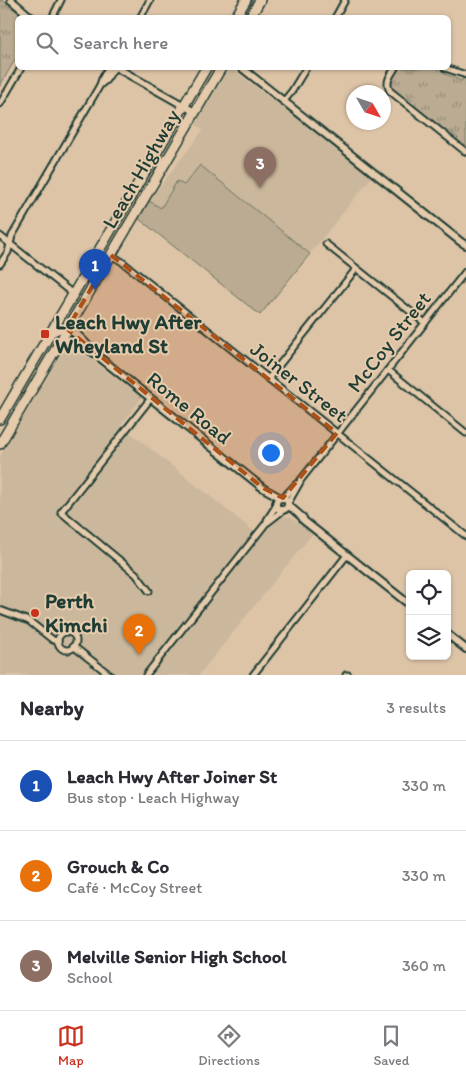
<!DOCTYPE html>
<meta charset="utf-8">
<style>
:root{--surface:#fff;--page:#f2f2f3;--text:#2b2b33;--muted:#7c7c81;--line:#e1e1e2;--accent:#c8321e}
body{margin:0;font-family:Itim,sans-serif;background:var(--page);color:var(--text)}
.controls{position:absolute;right:15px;bottom:15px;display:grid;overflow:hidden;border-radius:8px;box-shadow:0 1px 4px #0004}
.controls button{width:45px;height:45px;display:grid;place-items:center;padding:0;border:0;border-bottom:1px solid var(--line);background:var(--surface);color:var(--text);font:25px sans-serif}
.compass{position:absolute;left:346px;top:85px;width:45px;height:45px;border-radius:50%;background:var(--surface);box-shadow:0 1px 4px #0004;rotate:129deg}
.you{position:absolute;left:270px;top:452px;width:18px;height:18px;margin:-12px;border:4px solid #fff;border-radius:50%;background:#1a73e8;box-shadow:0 0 0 8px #1a73e833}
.badge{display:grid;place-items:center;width:32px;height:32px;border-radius:50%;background:var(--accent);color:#fff;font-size:16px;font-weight:700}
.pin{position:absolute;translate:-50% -41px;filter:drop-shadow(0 1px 2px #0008)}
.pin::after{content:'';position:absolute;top:26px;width:18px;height:15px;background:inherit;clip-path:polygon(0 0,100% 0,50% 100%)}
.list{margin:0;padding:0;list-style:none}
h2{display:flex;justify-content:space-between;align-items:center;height:65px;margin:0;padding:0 20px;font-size:21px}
h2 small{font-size:16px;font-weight:400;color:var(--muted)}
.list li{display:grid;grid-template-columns:32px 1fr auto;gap:15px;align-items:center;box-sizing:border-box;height:90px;padding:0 20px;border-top:1px solid var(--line)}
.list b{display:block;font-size:19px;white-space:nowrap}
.list p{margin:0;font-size:16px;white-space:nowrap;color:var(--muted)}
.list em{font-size:16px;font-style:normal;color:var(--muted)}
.icon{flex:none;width:28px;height:28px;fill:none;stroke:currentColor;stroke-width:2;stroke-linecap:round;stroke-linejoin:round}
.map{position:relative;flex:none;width:466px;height:675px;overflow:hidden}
.search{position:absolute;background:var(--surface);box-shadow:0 1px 4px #0004;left:15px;right:15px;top:15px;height:55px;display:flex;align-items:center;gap:12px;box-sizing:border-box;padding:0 18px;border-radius:8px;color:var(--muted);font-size:19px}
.sheet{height:335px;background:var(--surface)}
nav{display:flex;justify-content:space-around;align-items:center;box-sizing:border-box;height:70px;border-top:1px solid var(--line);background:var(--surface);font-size:14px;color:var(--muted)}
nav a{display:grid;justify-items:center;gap:2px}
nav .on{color:var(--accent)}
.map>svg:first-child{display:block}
.built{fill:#cbb89c}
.grass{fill:#baab92;stroke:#6c7463}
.park{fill:url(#park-tufts);stroke:#6c7463}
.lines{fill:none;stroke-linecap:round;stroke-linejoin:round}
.minor-casing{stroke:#1f3d34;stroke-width:9}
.tertiary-casing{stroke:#1f3d34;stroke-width:10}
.trunk-casing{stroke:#1f3d34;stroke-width:12}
.minor{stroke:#e5caac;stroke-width:5}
.tertiary{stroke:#e5caac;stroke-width:6}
.trunk{stroke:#e5caac;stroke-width:9}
.marked{fill:#ac5118;fill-opacity:0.2;stroke:#ac5118;stroke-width:4;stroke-dasharray:10 6;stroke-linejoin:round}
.poi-dot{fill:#c8321e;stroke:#e5caac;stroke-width:2}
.labels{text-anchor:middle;stroke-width:4;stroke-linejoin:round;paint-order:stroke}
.street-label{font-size:21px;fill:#1f3d34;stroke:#e5caac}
.poi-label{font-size:21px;font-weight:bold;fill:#1f3d34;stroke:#e5caac;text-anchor:start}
</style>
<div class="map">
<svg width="466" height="675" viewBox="0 0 466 675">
<defs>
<pattern id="park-tufts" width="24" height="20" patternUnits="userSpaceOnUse" patternTransform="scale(1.25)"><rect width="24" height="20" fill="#baab92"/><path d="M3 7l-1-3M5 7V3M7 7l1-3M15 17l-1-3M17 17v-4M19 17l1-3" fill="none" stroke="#978c78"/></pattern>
</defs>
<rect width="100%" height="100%" fill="#ddc4a7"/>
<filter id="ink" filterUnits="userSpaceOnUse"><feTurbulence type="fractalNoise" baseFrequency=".02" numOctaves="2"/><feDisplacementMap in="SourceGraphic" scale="10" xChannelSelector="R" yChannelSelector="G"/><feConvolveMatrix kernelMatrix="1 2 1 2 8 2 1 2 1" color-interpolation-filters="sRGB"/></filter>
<g filter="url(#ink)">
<g class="built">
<path d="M233,69L372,177L260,315L138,218L149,201L203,130L195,124L226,70Z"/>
<path d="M77,348L142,398L121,425L261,537L279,516L290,517L313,533L199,675H0V456L62,352Z"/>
</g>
<path class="grass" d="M200,165L310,254L260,315L138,218L149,201L161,208L177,181L184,185Z"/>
<g class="park">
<path d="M0,0H2L24,17L18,18L17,56L0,86Z"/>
<path d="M397,68H439L446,70L445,74L462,81L463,77L466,78V149L456,141L458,138L449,131L447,134L413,107L416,103L408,98L406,101C389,88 387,87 397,68Z"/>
</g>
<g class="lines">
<g class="minor-casing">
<g id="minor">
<path d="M52,18L61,0"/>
<path d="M140,18L150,0"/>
<path d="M335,18L345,0"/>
<path d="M395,68C390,76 385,82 390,91L466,152"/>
<path d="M445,68L466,75"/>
<path d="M100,85L106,80L114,68"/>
<path d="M284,101L292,91L306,68"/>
<path d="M0,104L21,68"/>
<path d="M0,236L73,294"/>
<path d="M326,244L425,323"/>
<path d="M111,255L121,261L466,536"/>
<path d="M0,264L8,252L12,236L100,85L102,79L108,68"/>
<path d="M388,370L466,433"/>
<path d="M268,379L356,269"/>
<path d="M283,498L296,484"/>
<path d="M288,503L300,482V481L466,271"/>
<path d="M268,522L282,511"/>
<path d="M149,591L136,574L61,512L151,398"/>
<path d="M0,610L29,621L53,640L58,641"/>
<circle cx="67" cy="641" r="9"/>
<path d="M73,646L110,675"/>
<path d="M146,675L267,522V520L276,506"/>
<path d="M253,675L347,555"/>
<path d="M346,675H348"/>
</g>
</g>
<g class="tertiary-casing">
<g id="tertiary">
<path d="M11,0L32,18"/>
<path d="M117,68L195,112"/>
<path d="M242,68L461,242L466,245"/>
<path d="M51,334C55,332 59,329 63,329C73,328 84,341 90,348"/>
<path d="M61,339L76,342L94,353L263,488L281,498"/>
<circle cx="282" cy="504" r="6"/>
<path d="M288,505L303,518V520L410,605"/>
<path d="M447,634L466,649"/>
</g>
</g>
<g class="trunk-casing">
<g id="trunk">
<path d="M235,18L246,0"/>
<path d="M250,18L260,0"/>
<path d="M0,419L206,68"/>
<path d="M0,444L221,68"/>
</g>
</g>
<use href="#minor" class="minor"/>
<use href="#tertiary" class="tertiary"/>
<use href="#trunk" class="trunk"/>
</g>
</g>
<path class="marked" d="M111,255L337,433L283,498L263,488L67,329Z"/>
<g class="poi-dot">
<rect x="40" y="329" width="10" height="10" rx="2.5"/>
<circle cx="35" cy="613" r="5"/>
</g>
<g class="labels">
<g class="street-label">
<text transform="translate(141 169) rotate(-60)" y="7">Leach Highway</text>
<text transform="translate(389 342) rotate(-52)" y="7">McCoy Street</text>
<text transform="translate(299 382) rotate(38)" y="7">Joiner Street</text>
<text transform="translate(189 408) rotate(39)" y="7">Rome Road</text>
</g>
<g class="poi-label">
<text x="55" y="329">Leach Hwy After<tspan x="55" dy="24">Wheyland St</tspan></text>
<text x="45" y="608">Perth<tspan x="45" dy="24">Kimchi</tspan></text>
</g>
</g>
</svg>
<div class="controls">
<button><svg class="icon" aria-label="locate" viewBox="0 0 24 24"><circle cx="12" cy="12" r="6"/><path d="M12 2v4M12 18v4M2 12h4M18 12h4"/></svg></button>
<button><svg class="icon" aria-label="layers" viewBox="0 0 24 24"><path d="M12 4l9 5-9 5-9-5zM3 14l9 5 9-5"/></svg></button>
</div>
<svg class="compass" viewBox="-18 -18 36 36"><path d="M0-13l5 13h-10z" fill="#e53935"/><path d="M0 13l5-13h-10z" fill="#7c7c81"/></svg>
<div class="you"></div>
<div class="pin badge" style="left:95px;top:290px;background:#1a4fb4">1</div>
<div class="pin badge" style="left:139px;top:655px;background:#e8710a">2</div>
<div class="pin badge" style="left:260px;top:188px;background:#8d6e63">3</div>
<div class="search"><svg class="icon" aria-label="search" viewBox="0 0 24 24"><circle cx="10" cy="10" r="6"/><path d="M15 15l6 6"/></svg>Search here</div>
</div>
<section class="sheet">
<h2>Nearby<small>3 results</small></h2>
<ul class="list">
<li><span class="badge" style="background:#1a4fb4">1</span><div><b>Leach Hwy After Joiner St</b><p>Bus stop · Leach Highway</p></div><em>330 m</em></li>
<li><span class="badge" style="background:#e8710a">2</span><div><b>Grouch &amp; Co</b><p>Café · McCoy Street</p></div><em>330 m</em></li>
<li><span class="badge" style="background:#8d6e63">3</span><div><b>Melville Senior High School</b><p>School</p></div><em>360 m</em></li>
</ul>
</section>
<nav>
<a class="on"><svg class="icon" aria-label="map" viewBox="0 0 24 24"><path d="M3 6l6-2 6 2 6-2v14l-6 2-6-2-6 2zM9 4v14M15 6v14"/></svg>Map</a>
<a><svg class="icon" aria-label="directions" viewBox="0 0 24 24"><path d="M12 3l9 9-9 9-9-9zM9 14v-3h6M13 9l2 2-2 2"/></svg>Directions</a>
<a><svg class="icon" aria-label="saved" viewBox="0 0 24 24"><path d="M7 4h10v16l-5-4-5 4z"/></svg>Saved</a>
</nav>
